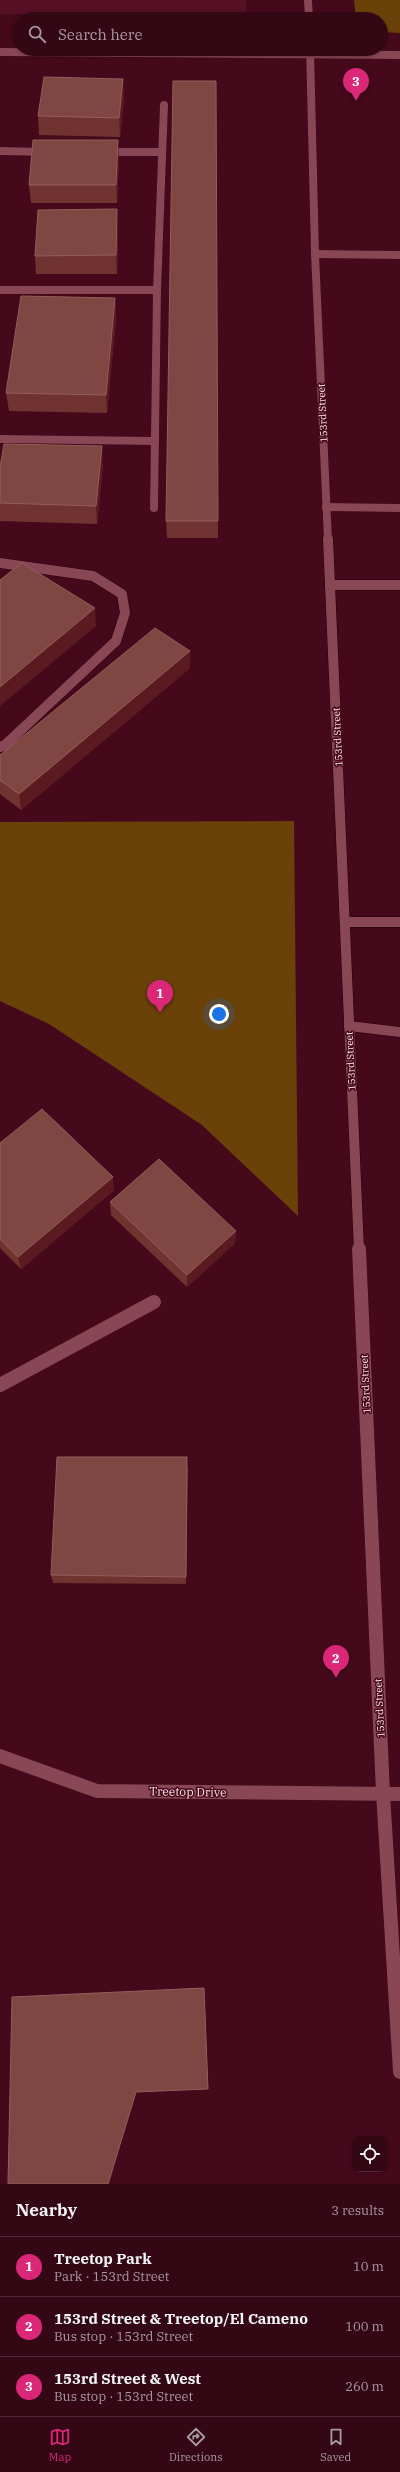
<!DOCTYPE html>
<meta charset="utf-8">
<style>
:root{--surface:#340715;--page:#3c101e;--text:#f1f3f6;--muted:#a999a0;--line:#4e2834;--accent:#db2777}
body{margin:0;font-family:"IBM Plex Serif",serif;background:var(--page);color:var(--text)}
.controls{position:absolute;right:12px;bottom:12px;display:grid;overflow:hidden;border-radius:8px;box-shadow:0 1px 3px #0004}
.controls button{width:36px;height:36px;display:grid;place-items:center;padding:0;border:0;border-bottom:1px solid var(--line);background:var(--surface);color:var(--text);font:20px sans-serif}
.you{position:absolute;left:219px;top:1014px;width:14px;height:14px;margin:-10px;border:3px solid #fff;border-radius:50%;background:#1a73e8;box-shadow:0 0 0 6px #1a73e833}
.badge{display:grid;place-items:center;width:26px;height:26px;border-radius:50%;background:var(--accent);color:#fff;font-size:13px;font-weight:700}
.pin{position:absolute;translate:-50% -33px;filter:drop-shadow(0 1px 2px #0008)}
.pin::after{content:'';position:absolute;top:21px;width:14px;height:12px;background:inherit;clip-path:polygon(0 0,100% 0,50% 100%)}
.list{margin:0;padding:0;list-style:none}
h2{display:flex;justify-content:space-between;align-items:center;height:52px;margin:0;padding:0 16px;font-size:17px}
h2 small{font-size:13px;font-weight:400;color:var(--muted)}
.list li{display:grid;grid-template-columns:26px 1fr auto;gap:12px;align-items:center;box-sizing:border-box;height:60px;padding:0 16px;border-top:1px solid var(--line)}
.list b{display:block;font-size:15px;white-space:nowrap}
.list p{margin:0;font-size:13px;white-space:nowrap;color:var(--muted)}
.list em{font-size:13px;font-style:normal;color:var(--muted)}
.icon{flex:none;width:22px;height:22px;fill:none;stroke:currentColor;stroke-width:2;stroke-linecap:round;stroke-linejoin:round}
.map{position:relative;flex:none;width:400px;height:2184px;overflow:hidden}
.search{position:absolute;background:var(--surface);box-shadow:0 1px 3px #0004;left:12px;right:12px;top:12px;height:44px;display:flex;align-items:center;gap:10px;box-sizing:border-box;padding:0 14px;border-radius:22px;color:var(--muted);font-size:15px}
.sheet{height:232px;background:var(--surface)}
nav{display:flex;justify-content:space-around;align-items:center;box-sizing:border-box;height:56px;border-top:1px solid var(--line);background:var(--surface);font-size:11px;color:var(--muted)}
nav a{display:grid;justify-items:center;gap:2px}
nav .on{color:var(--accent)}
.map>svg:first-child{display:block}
.built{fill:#551026}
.green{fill:#6a4109}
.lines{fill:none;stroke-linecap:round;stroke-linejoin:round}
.service-far2-casing{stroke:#240008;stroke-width:8}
.service-far1-casing{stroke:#240008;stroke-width:11}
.service-casing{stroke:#240008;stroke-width:14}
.minor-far1-casing{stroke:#240008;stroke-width:8}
.minor-casing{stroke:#240008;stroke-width:14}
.tertiary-far2-casing{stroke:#240008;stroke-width:8}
.tertiary-far1-casing{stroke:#240008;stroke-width:11}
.tertiary-casing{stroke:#240008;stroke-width:14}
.service-far2{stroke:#894654;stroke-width:8}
.service-far1{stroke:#894654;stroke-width:10}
.service{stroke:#894654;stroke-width:14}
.minor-far1{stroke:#894654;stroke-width:8}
.minor{stroke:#894654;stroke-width:14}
.tertiary-far2{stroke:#894654;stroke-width:8}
.tertiary-far1{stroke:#894654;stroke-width:10}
.tertiary{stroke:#894654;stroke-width:14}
.wall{fill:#71332f}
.shaded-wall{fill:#5a1a1f}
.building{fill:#804642;stroke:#935e5c}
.labels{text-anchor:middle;stroke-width:3;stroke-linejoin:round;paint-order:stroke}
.street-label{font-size:10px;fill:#fbe2e6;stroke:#46091c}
.near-street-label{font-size:12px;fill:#fbe2e6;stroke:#46091c}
</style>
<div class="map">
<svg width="400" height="2184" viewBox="0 0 400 2184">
<rect width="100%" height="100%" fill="#46091c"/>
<path class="built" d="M0,0H246V15L0,14Z"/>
<g class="green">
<path d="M354,0H400V33L381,32V19L356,18Z"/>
<path d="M294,821L298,1216L202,1125L49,1024L0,1001V822Z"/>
</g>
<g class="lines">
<g class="service-far2-casing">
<g id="service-far2">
<path d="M0,151L46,152"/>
<path d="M105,152H162"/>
<path d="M0,290H157L164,105"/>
<path d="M0,439L155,441"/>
<path d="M326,507L400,508"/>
<path d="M154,508L157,290"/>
</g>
</g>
<g class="service-far1-casing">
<g id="service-far1">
<path d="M0,563L93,576L122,594L125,613L116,641L5,745L0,747"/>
<path d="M330,585H400"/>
<path d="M345,922H400"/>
<path d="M349,1026L400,1032"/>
</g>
</g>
<g class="service-casing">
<path id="service" d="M0,1385L154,1302"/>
</g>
<g class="minor-far1-casing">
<path id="minor-far1" d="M315,254L400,255"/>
</g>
<g class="minor-casing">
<path id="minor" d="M0,1756L97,1791L400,1794"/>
</g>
<g class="tertiary-far2-casing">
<g id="tertiary-far2">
<path d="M308,0L309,19"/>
<path d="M310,49L315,254L328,540"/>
<path d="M0,52L400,55"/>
</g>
</g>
<g class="tertiary-far1-casing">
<path id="tertiary-far1" d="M328,539L359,1250"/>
</g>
<g class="tertiary-casing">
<path id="tertiary" d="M359,1249L383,1793L400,2072"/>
</g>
<use href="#service-far2" class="service-far2"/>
<use href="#service-far1" class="service-far1"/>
<use href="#service" class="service"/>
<use href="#minor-far1" class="minor-far1"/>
<use href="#minor" class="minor"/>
<use href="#tertiary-far2" class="tertiary-far2"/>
<use href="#tertiary-far1" class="tertiary-far1"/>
<use href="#tertiary" class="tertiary"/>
</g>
<g class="wall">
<path d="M124,97L120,137L39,135L38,116Z"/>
<path d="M119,159L117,203H31L29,185Z"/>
<path d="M118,227L117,274H36L35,256Z"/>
<path d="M115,298L116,317L107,413L9,411L6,393Z"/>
<path d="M103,464L97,524L0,521V467Z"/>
<path d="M166,521H218V538H167Z"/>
<path d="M190,668L21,810L0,794V755Z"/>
<path d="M0,1143L114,1190L21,1269L0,1248Z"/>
<path d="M110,1202L236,1231L235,1243L187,1287L111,1215Z"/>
<path d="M188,1467L186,1584L53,1583L51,1575Z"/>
</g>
<g class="shaded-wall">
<path d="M123,79L124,97L120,137L119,118Z"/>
<path d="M118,140L119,159L117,203L116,185Z"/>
<path d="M117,209L118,227L117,274L116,255Z"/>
<path d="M115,298L116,317L107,413L106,395Z"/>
<path d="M102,446L103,464L97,524L96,506Z"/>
<path d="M95,608L96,626L0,706V687Z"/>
<path d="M190,651V668L21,810L19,794Z"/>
<path d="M113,1177L114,1190L21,1269L18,1257Z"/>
<path d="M236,1231L235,1243L187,1287V1275Z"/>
<path d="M137,2090L109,2184H108L136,2092Z"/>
</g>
<g class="building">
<path d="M44,77L123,79L119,118L38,116Z"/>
<path d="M173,81H216L218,521H166Z"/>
<path d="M33,140H118L116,185H29Z"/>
<path d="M117,209L116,255L35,256L38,210Z"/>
<path d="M21,296L115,298L106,395L6,393Z"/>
<path d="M4,444L102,446L96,506L0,503V467Z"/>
<path d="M22,563L95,608L0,687V580Z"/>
<path d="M155,628L190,651L19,794L0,780V755Z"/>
<path d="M42,1109L113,1177L18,1257L0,1239V1143Z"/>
<path d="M159,1159L236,1231L187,1275L110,1202Z"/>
<path d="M57,1457H187L186,1577L51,1575Z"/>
<path d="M204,1988L208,2089L136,2092L108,2184H8L12,1997Z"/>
</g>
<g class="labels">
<g class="street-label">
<text transform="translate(322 413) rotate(-93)" y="4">153rd Street</text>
<text transform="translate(337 737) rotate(-93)" y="4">153rd Street</text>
<text transform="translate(350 1061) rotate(-93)" y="4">153rd Street</text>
<text transform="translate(365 1384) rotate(-93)" y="4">153rd Street</text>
<text transform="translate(379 1708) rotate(-93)" y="4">153rd Street</text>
</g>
<g class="near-street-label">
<text transform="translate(188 1792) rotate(1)" y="4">Treetop Drive</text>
</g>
</g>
</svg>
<div class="controls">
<button><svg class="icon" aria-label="locate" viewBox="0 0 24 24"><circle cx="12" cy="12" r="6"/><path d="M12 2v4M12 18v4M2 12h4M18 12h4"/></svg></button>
</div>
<div class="you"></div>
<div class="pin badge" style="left:160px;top:1013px">1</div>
<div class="pin badge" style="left:336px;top:1678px">2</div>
<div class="pin badge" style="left:356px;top:101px">3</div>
<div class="search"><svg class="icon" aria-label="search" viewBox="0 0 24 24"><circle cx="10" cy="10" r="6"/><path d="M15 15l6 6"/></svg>Search here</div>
</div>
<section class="sheet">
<h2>Nearby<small>3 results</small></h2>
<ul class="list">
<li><span class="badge">1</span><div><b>Treetop Park</b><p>Park · 153rd Street</p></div><em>10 m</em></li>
<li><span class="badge">2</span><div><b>153rd Street &amp; Treetop/El Cameno</b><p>Bus stop · 153rd Street</p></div><em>100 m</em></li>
<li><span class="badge">3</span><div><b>153rd Street &amp; West</b><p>Bus stop · 153rd Street</p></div><em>260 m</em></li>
</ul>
</section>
<nav>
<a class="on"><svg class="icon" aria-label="map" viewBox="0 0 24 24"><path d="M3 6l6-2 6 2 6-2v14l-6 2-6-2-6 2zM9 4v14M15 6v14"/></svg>Map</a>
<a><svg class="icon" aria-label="directions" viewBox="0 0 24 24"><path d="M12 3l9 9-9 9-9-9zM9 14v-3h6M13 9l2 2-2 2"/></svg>Directions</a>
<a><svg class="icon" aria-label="saved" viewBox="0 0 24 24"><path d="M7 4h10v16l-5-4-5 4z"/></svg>Saved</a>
</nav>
